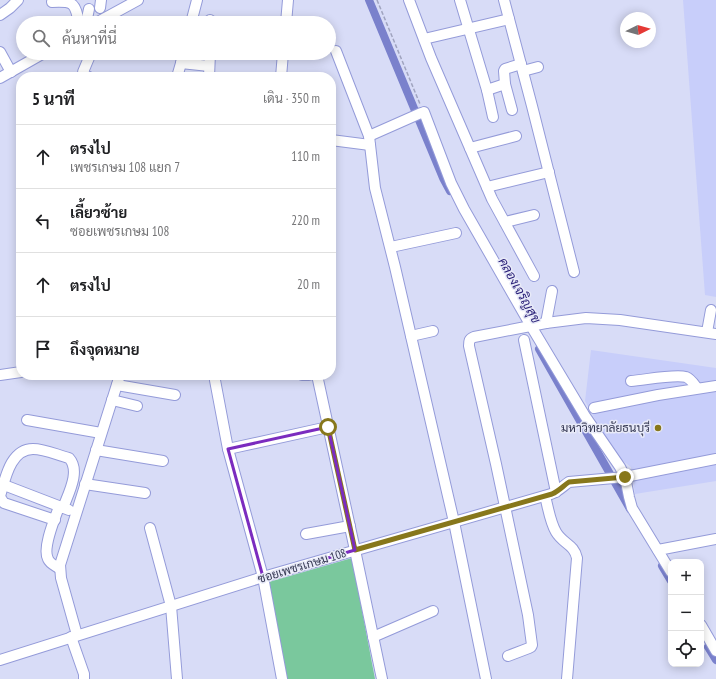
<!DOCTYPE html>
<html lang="th">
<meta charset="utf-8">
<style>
:root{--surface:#fff;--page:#f2f2f2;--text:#202124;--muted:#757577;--line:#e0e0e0}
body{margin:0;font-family:"PT Sans Narrow",Sarabun,sans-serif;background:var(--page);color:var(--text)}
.controls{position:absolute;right:12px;bottom:12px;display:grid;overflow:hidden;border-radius:8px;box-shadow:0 2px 10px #0003}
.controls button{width:36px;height:36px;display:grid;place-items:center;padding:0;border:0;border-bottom:1px solid var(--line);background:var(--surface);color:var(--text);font:20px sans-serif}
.compass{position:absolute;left:620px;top:12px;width:36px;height:36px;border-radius:50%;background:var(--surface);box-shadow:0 2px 10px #0003;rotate:85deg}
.stop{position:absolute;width:12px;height:12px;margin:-9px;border:3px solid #87771b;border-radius:50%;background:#fff}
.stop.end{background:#87771b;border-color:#fff;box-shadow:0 1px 4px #0008}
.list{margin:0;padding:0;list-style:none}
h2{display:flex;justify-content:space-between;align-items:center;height:52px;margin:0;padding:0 16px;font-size:17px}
h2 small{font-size:13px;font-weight:400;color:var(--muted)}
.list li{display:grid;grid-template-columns:26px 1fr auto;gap:12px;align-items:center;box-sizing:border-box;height:64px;padding:0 16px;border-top:1px solid var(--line)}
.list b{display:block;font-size:15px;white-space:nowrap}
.list p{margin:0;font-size:13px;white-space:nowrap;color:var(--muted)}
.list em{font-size:13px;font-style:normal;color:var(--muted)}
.icon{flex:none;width:22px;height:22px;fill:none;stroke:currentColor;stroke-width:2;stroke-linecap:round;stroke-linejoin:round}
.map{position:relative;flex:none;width:716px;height:679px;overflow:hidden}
.search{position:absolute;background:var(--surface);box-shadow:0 2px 10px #0003;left:16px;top:16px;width:320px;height:44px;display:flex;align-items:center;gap:10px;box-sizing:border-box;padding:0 14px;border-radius:22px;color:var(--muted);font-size:15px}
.panel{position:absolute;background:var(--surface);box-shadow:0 2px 10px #0003;left:16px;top:72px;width:320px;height:308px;border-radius:16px}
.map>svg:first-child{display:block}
.built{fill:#c8cefa}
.green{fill:#7ac89d}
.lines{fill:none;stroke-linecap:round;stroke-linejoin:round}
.canal{stroke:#7a81cc;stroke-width:8}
.minor-casing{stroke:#949bd9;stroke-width:12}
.path{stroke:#a0a4bf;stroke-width:1.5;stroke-dasharray:4 2;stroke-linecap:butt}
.minor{stroke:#fff;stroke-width:10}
.route{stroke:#87771b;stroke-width:5}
.marked{fill:none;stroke:#7b2cbf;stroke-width:3;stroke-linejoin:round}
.poi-dot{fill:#87771b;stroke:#e8eaf8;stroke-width:1.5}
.labels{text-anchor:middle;stroke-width:3;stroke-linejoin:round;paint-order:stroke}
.poi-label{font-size:12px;fill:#373a55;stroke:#e8eaf8;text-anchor:end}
.street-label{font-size:12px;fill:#373a55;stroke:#e8eaf8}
.water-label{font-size:13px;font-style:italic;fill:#271e76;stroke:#e8eaf8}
</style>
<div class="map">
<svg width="716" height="679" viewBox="0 0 716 679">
<rect width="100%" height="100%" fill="#d8dcf7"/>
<g class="built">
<path d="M683,0H716V297L705,295Z"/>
<path d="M591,350L716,368V481L635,494L631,467L614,454L585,401Z"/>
</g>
<path class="green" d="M352,558L375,679H286L269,582Z"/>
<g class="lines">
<g class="canal">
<path d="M369,0L443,178L450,191"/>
<path d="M539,349L630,509"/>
<path d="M662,566L671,581"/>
<path d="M708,647L716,660"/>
</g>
<g class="minor-casing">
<g id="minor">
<path d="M409,0L431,58L492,199L534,276"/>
<path d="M460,0L487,90L505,84L504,71L505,69L521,64"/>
<path d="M504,0L532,106L574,272"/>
<path d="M52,2C73,1 75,2 79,23"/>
<path d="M100,8L101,0"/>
<path d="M0,15L10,8L18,0"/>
<path d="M86,23L89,9"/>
<path d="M96,23L138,0"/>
<path d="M191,23L197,0"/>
<path d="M210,23V20"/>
<path d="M286,23L288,0"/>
<path d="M424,39L509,19"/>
<path d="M336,51L369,136L375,188L395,267L454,522L486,679"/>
<path d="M0,52L11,72"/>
<path d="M181,63L209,66"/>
<path d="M523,71L538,67"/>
<path d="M89,77L86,76L83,72L91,53"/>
<path d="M177,77L184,53"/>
<path d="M209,77L210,53"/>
<path d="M281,77L283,53"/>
<path d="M0,78L44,53"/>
<path d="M505,84L512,110"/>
<path d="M487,90L493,117"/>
<path d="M424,112L451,183L464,209L531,326L585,416L620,467L625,477L629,497L632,508L671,572"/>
<path d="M369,136L421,113"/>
<path d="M331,140L370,145"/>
<path d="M470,148L516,136"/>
<path d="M487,187L549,172"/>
<path d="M505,222L534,215"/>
<path d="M391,247L456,233"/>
<path d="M546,323L552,291"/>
<path d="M707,332L711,310"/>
<path d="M411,336L433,331"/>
<path d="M524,340L556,492"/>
<path d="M0,375L21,372"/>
<path d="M214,375L228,449L263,577L282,679"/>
<path d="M302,375H309"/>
<path d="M317,375L355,550L382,679"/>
<path d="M631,381C645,380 674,374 686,377C691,379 694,384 697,388"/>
<path d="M117,385L175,395"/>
<path d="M112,400L137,406"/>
<path d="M594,408L658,395L716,386"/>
<path d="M27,420L101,433"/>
<path d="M228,449L328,427"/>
<path d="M96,450L163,461"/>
<path d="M85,484L145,493"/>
<path d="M4,485L69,510"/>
<path d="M0,496C5,480 10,449 33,449C45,449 57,455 69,458C81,471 68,494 63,508"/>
<path d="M545,496C548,507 550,522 556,532C563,544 574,544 577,558L567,679"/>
<path d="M0,497L4,503L55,520"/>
<path d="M59,507C55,518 42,548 48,559C50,564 56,566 60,569"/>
<path d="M150,528L171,606L177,679"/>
<path d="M306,534L350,526"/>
<path d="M658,550L716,539"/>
<path d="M701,625L716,651"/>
<path d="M77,635L61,578L60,565L120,375"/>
<path d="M71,637L84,674V679"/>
<path d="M373,637L433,611"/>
<path d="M508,656L529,648L531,647L532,645L528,615L496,464L469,346C469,341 469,339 474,337L546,323L586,318L620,320L716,334"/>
<path d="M0,660L263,577L551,494C559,491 563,486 569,482L625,477L716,459"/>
</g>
</g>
<path class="path" d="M377,0L420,104"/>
<use href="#minor" class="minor"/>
</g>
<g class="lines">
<path class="route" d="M328,427L355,550L552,494C559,491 563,486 569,482L625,477"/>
</g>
<path class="marked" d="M328,427L355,550L263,577L228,449Z"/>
<circle class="poi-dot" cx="658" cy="428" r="4"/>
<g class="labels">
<g class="poi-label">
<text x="650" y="432">มหาวิทยาลัยธนบุรี</text>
</g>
<g class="street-label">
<text transform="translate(302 566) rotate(-17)" y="4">ซอยเพชรเกษม 108</text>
</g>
<g class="water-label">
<text transform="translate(520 290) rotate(61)" y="5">คลองเจริญสุข</text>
</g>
</g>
</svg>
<div class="controls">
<button>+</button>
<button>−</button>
<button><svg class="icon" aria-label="locate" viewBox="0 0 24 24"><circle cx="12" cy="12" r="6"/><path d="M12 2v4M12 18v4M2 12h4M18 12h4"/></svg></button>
</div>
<svg class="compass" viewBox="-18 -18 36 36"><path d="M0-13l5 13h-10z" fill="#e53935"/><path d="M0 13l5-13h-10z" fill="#757577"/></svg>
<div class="stop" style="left:328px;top:427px"></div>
<div class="stop end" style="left:625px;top:477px"></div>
<div class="search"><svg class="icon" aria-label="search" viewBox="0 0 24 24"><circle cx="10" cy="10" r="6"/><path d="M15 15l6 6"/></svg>ค้นหาที่นี่</div>
<section class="panel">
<h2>5 นาที<small>เดิน · 350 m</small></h2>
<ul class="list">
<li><svg class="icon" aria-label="ahead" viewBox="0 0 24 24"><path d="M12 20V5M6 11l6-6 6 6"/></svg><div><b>ตรงไป</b><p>เพชรเกษม 108 แยก 7</p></div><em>110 m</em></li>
<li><svg class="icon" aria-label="left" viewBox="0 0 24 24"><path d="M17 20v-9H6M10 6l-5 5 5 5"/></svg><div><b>เลี้ยวซ้าย</b><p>ซอยเพชรเกษม 108</p></div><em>220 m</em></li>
<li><svg class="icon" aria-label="ahead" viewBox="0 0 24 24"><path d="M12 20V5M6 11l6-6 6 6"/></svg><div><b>ตรงไป</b></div><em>20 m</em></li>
<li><svg class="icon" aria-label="arrive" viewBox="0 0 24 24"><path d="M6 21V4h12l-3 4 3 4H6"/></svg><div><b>ถึงจุดหมาย</b></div></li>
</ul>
</section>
</div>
